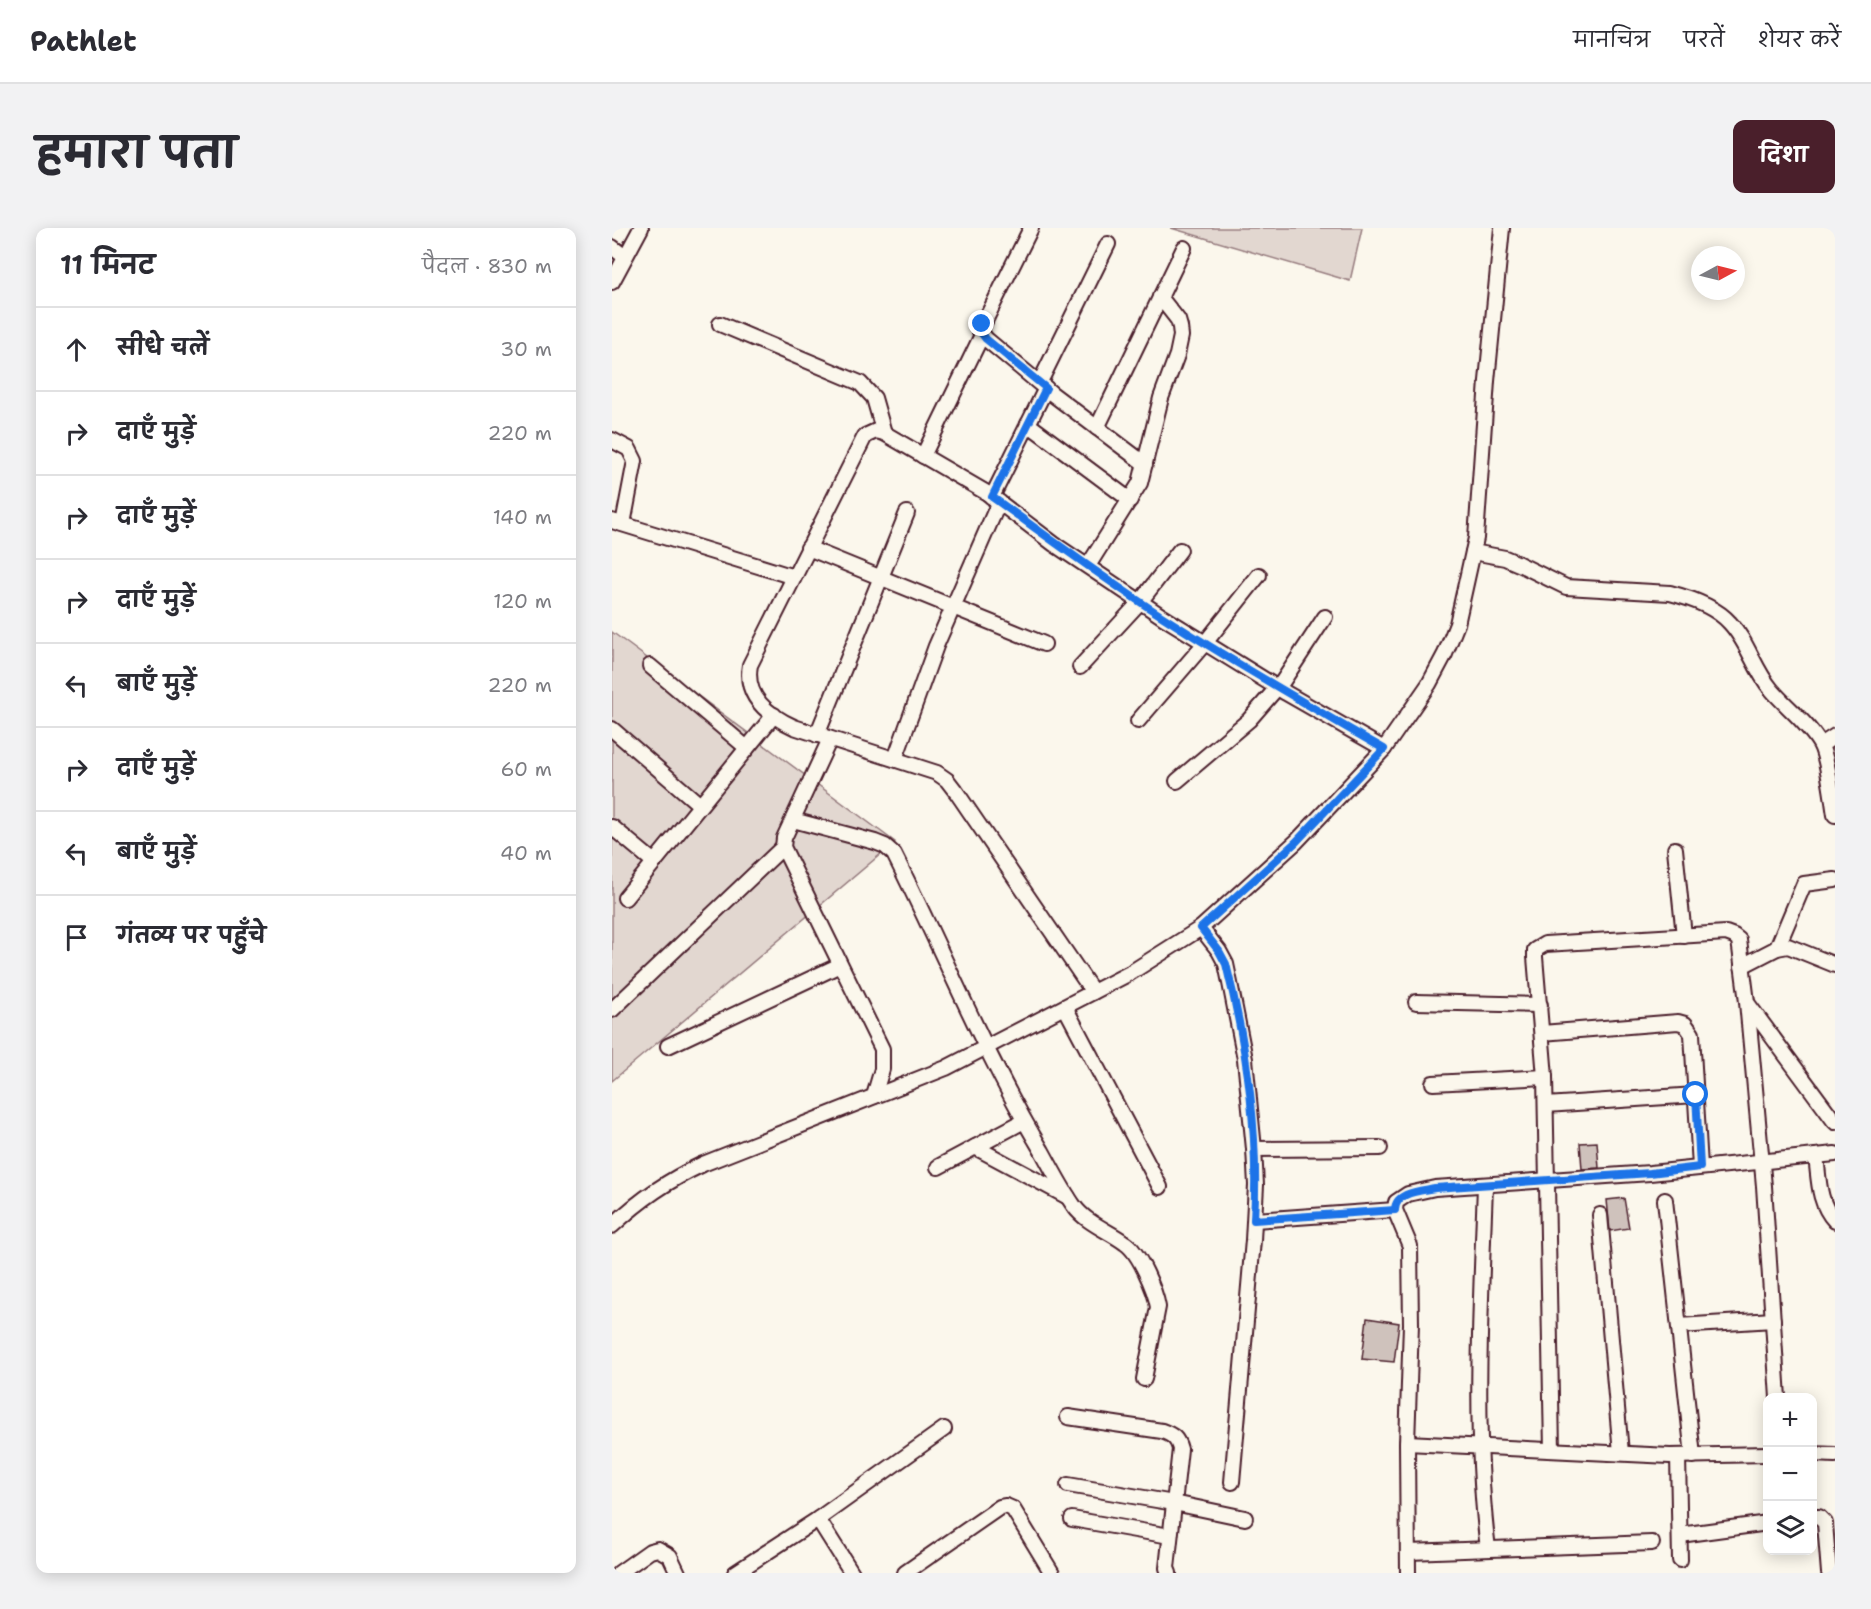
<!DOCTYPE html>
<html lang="hi">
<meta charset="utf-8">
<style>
:root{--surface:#fff;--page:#f2f2f3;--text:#2b2b33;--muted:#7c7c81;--line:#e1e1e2;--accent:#4a1f2b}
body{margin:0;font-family:"Shantell Sans","Playpen Sans Deva",sans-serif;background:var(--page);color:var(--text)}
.controls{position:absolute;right:18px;bottom:18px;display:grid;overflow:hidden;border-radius:12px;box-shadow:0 3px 15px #0003}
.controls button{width:54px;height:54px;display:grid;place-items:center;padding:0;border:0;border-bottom:2px solid var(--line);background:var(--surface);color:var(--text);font:30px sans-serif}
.compass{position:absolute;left:1079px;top:18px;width:54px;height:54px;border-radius:50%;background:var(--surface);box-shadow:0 3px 15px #0003;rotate:83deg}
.stop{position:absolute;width:18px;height:18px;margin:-14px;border:4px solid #1a73e8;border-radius:50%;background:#fff}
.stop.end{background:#1a73e8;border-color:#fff;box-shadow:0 2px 6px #0008}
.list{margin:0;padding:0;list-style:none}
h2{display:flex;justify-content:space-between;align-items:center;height:78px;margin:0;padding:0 24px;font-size:26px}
h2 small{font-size:20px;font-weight:400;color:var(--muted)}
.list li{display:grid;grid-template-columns:39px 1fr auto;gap:18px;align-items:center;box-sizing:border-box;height:84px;padding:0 24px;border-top:2px solid var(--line)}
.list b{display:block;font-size:22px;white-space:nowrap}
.list em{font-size:20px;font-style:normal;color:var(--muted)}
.icon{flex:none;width:33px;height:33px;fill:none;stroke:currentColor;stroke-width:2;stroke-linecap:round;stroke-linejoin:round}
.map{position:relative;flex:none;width:1223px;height:1345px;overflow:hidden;border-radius:12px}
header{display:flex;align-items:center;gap:36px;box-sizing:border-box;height:84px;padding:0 30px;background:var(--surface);border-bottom:2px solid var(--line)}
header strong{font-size:28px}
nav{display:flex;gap:33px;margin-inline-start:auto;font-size:21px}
.intro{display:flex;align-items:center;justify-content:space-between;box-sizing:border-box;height:144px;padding:0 36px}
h1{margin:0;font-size:42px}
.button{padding:15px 27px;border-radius:12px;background:var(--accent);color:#fff;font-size:21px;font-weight:700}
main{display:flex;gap:36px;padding:0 36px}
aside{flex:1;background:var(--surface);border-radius:12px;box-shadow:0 3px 15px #0003}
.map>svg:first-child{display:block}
.green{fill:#e2d7d0;stroke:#967b7e;stroke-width:1.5}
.building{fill:#cfc2bc;stroke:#4a1f2b;stroke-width:1.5}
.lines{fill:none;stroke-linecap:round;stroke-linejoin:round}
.street-casing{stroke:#4a1f2b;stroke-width:18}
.street{stroke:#fbf7ec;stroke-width:14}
.route{stroke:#1a73e8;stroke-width:8}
</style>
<header>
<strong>Pathlet</strong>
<nav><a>मानचित्र</a><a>परतें</a><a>शेयर करें</a></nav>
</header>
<div class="intro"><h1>हमारा पता</h1><a class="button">दिशा</a></div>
<main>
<aside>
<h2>11 मिनट<small>पैदल · 830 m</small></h2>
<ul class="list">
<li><svg class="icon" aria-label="ahead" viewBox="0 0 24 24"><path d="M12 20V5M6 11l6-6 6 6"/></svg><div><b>सीधे चलें</b></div><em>30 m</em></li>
<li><svg class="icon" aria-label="right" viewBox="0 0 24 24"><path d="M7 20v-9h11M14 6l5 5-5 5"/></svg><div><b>दाएँ मुड़ें</b></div><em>220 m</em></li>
<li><svg class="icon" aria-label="right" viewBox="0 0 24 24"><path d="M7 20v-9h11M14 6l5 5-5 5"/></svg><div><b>दाएँ मुड़ें</b></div><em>140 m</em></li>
<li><svg class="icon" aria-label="right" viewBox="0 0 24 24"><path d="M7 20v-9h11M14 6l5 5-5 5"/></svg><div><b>दाएँ मुड़ें</b></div><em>120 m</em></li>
<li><svg class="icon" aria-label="left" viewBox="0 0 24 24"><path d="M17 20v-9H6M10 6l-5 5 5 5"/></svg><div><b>बाएँ मुड़ें</b></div><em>220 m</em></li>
<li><svg class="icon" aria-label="right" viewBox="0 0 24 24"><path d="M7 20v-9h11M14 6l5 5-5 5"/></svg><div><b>दाएँ मुड़ें</b></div><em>60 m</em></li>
<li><svg class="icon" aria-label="left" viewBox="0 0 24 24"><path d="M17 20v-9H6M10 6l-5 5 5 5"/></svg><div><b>बाएँ मुड़ें</b></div><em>40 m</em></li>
<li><svg class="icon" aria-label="arrive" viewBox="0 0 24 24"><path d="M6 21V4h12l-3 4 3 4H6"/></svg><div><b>गंतव्य पर पहुँचे</b></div></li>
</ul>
</aside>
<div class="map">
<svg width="1223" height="1345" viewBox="0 0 1223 1345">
<rect width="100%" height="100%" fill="#fbf7ec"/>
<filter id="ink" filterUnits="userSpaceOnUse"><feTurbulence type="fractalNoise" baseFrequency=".0167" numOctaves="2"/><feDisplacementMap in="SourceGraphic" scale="12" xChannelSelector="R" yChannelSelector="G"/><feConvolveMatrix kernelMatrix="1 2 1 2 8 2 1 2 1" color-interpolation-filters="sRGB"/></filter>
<g filter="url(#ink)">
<g class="green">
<path d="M559,0H750L738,53Z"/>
<path d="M0,404L283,614L0,853Z"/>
</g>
<g class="building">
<path d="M985,914L987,940L970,941L968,915Z"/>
<path d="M1012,970L1017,1000L998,1003L995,972Z"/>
<path d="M755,1090L787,1095L782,1134L750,1131Z"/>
</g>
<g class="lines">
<g class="street-casing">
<g id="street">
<path d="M419,0L368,103L374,111L439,165L533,236"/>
<path d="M0,19L13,29"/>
<path d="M0,54L29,0"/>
<path d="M108,96L248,155L262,170L272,205"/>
<path d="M428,154L496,16"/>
<path d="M416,196L518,272"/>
<path d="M485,200L572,20"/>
<path d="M0,212L17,221L23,233L11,296"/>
<path d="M311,228L370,107"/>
<path d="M380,269L434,160"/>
<path d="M0,293L182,349"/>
<path d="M196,320L432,416"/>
<path d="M861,324L893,330L907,336L954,359L1058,365C1078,370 1104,379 1118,395C1136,414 1142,441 1159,461C1174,479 1196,495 1208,516C1216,530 1220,569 1223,587"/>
<path d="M476,338L528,255L549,170L565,127L569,108L568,99L566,92L548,69"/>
<path d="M38,438L135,520"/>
<path d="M468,439L528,374L568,322"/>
<path d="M526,493L593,415L647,347"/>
<path d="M0,501L88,577"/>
<path d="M205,507L295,285"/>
<path d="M218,511L172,610L171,619L270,821V841L262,868"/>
<path d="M1209,517L1223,508"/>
<path d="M283,531L324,418L387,274"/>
<path d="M565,553L637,492L671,453L713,389"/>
<path d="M181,592L263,614L273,618L282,626C332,725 373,828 430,923C440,941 450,961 462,978C474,995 497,1003 513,1015C527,1024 543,1062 546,1079L532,1151"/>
<path d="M0,599L42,634"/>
<path d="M1063,621L1072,708"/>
<path d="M13,670L162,487"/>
<path d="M589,700L607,723L614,736L618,755L633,831L642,921L644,957L641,1012L620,1254"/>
<path d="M1165,720L1192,656L1223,652"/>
<path d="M1130,738L1165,720L1176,718L1223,737"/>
<path d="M481,764L345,565L335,552L325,545L182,499C156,487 132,469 138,437L253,208L264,203L272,205L375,265L442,316L551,389L674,465L772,521"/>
<path d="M804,774L928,777"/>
<path d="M1136,776L1223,894"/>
<path d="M453,779L548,959"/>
<path d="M0,782L171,619"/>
<path d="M930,805L1066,794L1073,796L1080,806L1088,939"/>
<path d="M56,818L228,737"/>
<path d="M821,855L933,849"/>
<path d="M934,877L1084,867"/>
<path d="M363,919L456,969"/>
<path d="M642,921L768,920"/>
<path d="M1204,928C1207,951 1206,975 1223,993"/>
<path d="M326,939L412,893"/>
<path d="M873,957C869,1078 861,1200 876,1321"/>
<path d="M1053,972L1081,1228"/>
<path d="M988,987L1009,1225"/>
<path d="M643,992L783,982"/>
<path d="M0,998C29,971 55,953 91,936L334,840L518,745L589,700L684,614L772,521L817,456L833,426L845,396L864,310L875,153L890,0"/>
<path d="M1067,1098L1161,1092"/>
<path d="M456,1189L550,1203C561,1207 565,1210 568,1221L555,1340L557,1345"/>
<path d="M795,1215L1058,1228L1156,1226"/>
<path d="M940,1222L933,849L923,729V722L933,716L1114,705L1122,708L1127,712L1135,774L1152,958L1166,1170"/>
<path d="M1200,1226L1223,1227"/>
<path d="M1066,1228L1068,1332"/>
<path d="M456,1257L562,1275L633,1290"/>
<path d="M1200,1289H1207L1213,1295L1217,1345"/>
<path d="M206,1291L240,1345"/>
<path d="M460,1291L558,1308"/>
<path d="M1068,1307L1156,1295"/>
<path d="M796,1324L1040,1315"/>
<path d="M7,1345L38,1323L46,1321L58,1328L66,1345"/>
<path d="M123,1345L206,1291L332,1201"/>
<path d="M293,1345L388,1279L394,1278L401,1281L440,1345"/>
<path d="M796,1345L795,1215L799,1096L798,1018L783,982L784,974L796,966L823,960L1038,945L1223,926"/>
</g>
</g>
<use href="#street" class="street"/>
</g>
</g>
<g class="lines" filter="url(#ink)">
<path class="route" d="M370,96L368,103L374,111L434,160L380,269C436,309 491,350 548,387C621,434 697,478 772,521L684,614L589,700L607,723L614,736C635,819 647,907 642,992L783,982C783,964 809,963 823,960L1038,945L1088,939L1084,867"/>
</g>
</svg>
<div class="controls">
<button>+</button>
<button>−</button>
<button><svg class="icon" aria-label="layers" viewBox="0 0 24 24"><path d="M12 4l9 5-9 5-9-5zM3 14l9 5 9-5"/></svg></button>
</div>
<svg class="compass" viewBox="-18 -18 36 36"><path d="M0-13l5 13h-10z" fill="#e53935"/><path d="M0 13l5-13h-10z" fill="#7c7c81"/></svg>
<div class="stop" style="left:1084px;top:867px"></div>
<div class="stop end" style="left:370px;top:96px"></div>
</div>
</main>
